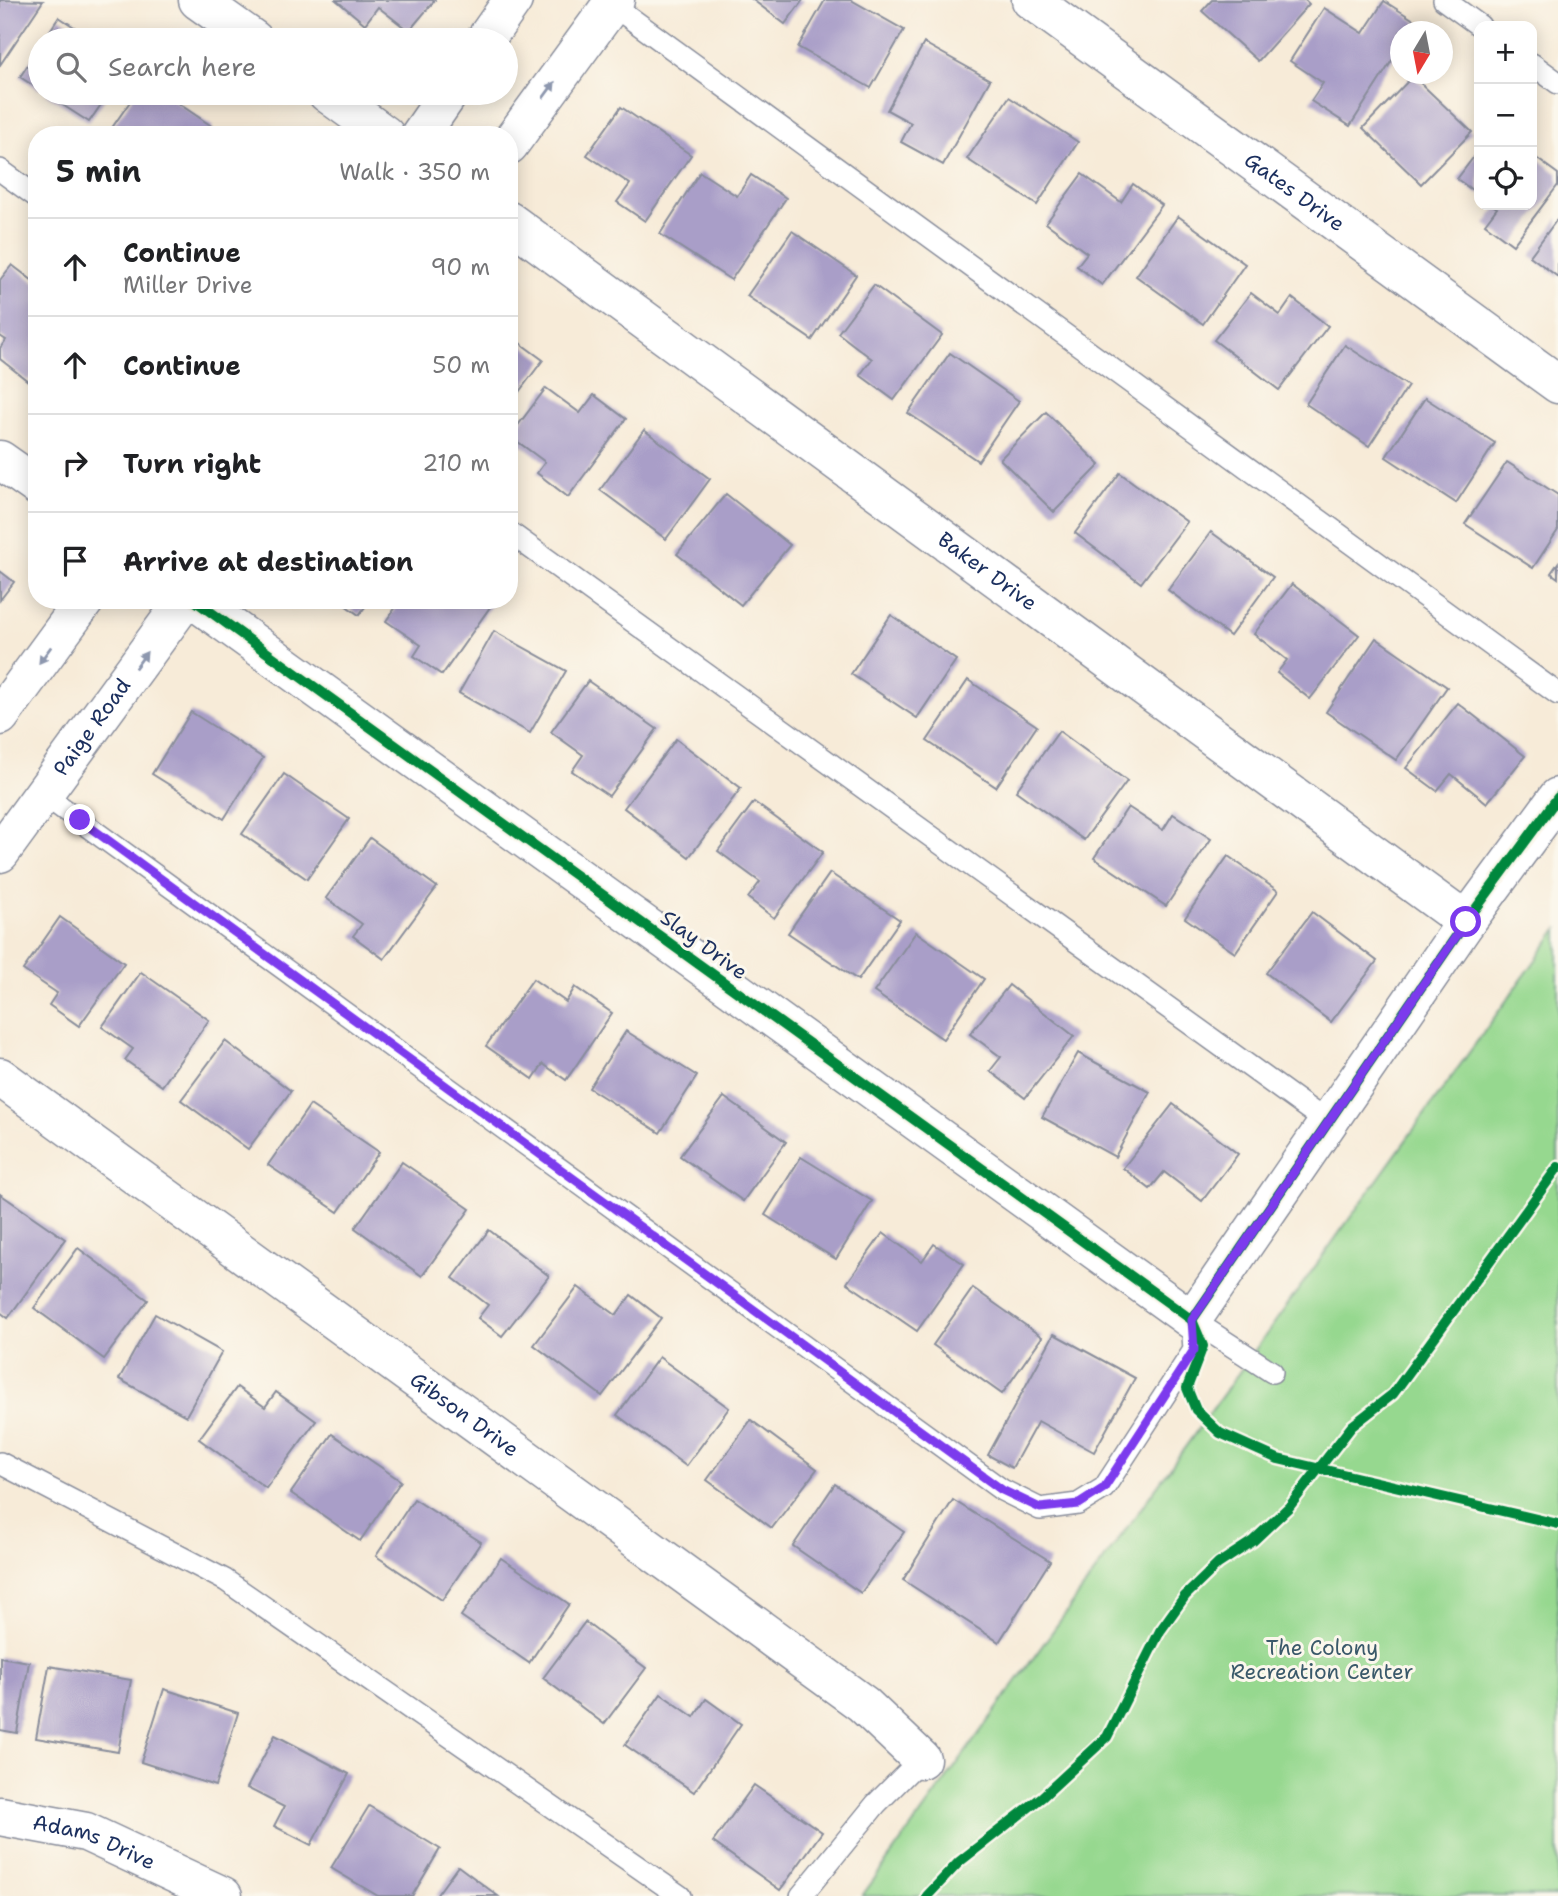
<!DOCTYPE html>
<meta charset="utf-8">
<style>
:root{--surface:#fff;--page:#f2f2f2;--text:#202124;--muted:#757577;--line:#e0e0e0}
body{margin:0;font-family:"Shantell Sans",sans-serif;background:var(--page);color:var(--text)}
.controls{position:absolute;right:21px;top:21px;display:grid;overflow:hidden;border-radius:14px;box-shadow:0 4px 18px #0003}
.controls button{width:63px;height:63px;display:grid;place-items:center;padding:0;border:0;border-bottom:2px solid var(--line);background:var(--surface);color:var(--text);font:35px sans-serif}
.compass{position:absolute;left:1390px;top:21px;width:63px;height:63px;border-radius:50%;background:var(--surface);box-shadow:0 4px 18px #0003;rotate:190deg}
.stop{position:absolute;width:21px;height:21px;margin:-16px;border:5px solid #7c3aed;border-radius:50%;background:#fff}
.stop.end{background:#7c3aed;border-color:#fff;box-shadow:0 2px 7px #0008}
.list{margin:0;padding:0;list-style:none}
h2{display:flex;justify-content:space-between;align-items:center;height:91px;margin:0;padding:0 28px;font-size:30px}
h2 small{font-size:23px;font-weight:400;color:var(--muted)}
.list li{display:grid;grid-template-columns:46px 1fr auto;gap:21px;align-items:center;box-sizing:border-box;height:98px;padding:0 28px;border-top:2px solid var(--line)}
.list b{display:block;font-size:26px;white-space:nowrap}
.list p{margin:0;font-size:23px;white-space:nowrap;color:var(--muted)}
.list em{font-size:23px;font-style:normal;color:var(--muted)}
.icon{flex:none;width:38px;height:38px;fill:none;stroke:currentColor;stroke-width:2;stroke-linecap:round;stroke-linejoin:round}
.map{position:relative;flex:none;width:1558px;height:1896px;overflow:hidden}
.search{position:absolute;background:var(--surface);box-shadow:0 4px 18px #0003;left:28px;top:28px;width:490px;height:77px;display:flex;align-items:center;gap:18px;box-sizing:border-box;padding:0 24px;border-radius:38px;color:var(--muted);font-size:26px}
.panel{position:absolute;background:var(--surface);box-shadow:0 4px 18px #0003;left:28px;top:126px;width:490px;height:483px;border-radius:28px}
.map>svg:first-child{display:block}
.green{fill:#96d88f;stroke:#588476;stroke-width:2}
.building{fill:#a99ec8}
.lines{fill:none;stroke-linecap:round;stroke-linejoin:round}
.lane-casing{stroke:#898d9b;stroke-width:24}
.street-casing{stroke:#898d9b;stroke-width:41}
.secondary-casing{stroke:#898d9b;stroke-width:41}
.lane{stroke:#fff;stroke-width:21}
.street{stroke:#fff;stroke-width:38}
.secondary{stroke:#fff;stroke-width:38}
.cycleway-casing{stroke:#fbf7ec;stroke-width:15}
.cycleway{stroke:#00873e;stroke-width:10}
.oneway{fill:#8d97ae}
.route{stroke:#7c3aed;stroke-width:9}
.labels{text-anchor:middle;stroke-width:6;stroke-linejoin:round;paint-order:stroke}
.street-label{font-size:21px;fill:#1b2f5e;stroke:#fbf7ec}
.park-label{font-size:21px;fill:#3a596a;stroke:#fbf7ec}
</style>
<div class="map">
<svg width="1558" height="1896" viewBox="0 0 1558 1896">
<rect width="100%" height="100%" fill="#fbf7ec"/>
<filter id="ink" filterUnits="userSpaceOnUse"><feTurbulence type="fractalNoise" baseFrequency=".0143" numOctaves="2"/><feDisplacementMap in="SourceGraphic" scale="14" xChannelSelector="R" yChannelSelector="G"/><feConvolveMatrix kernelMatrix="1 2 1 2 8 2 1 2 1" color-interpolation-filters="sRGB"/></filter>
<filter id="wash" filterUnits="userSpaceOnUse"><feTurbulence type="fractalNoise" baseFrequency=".00686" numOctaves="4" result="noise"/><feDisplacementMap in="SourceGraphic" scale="28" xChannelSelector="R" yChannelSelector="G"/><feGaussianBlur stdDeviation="1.57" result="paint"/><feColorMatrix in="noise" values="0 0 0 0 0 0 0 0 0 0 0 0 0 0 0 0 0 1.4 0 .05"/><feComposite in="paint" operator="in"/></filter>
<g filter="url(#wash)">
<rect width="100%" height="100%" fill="#f7ebd8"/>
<path class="green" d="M1558,929V1896H862Z"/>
<g id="blocks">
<g class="building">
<path d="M0,0L43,1L0,65Z"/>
<path d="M336,0H435L409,31L378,7L365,24Z"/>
<path d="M753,0H803L785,24Z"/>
<path d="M825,0H851L904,30L871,88L798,47Z"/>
<path d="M1212,0H1305L1309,4L1258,61L1202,11Z"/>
<path d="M1384,1L1417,22L1411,32H1400V48L1350,126L1311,101L1323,83L1290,61L1324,8L1363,33Z"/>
<path d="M59,17L94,40H44Z"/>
<path d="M924,43L990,80L943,165L901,142L911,123L887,110Z"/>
<path d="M40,46V90L20,77Z"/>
<path d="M1413,76L1472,132L1421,184L1363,128Z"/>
<path d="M44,93H109L89,122Z"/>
<path d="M136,93H163L213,127L207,135H107Z"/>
<path d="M1009,97L1078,142L1037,205L967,159Z"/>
<path d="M621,107L691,155L645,221L617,202L630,184L587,155Z"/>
<path d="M1479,150V195L1457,179Z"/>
<path d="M1532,155L1558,174V185L1513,245L1485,224L1497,208L1492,205H1532Z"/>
<path d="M700,172L737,196L751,175L786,198L731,280L660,234Z"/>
<path d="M1082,174L1121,202L1133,184L1162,205L1102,285L1077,266L1087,253L1046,223Z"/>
<path d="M1178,216L1245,264L1203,324L1136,276Z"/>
<path d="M1558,218V277L1530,256Z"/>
<path d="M792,231L856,275L812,340L747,296Z"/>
<path d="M12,265L37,284V369L28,381L0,359V348L6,340L0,336V280Z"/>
<path d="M874,285L942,335L894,400L860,375L872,359L838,333Z"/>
<path d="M1251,293L1280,315L1292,298L1328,326L1279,390L1214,340Z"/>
<path d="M509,335L543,360L509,405Z"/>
<path d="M1345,345L1408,386L1369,446L1306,404Z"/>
<path d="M950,353L1019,401L978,461L908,413Z"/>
<path d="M546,388L580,413L594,395L626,419L568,497L537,473L545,462L510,436Z"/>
<path d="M1425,398L1495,443L1456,503L1386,457Z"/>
<path d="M1046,412L1100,465L1054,512L1000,459Z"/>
<path d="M644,430L710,479L666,539L600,490Z"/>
<path d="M1507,462L1558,495V530L1533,568L1465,524Z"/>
<path d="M1120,473L1187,522L1141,583L1075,533Z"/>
<path d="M726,494L790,545L741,605L677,554Z"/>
<path d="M1211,532L1273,577L1230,636L1168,590Z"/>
<path d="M1558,563V578L1551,573Z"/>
<path d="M0,571L14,582L0,600Z"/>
<path d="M1292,584L1359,635L1310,699L1277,673L1287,660L1254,634Z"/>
<path d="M338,600H370L359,615Z"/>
<path d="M401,600H495L442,675L414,656L421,645L386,621Z"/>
<path d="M891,615L956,660L917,718L851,674Z"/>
<path d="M494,631L566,671L530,733L459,693Z"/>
<path d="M1376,638L1447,687L1396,760L1326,712Z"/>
<path d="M968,680L1037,726L996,787L927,741Z"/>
<path d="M588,681L657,729L609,796L572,771L583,755L551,732Z"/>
<path d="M1458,703L1525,756L1487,803L1451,774L1437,791L1406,768Z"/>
<path d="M191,712L263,758L224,819L152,774Z"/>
<path d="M1059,731L1127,781L1084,840L1016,791Z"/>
<path d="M676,739L741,788L689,857L624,808Z"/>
<path d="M284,774L349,819L307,879L242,834Z"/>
<path d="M754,802L823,852L774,918L748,898L760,882L718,851Z"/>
<path d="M1128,807L1163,830L1173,814L1211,839L1166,906L1094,858Z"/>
<path d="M370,838L437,887L384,959L353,936L362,924L326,898Z"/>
<path d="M1228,856L1278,891L1235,953L1185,918Z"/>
<path d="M830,873L900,920L858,980L788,933Z"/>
<path d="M1312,912L1377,961L1331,1022L1266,973Z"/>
<path d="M60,917L124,963L79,1026L49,1005L57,993L23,970Z"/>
<path d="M916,932L984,979L943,1039L874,992Z"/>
<path d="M141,972L209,1020L162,1086L125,1060L133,1049L102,1027Z"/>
<path d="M533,979L566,1002L575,987L612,1013L566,1080L543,1064L533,1079L486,1046Z"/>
<path d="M1009,985L1074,1036L1025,1098L990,1071L1001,1057L970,1034Z"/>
<path d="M626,1031L697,1076L660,1133L589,1088Z"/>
<path d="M225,1041L291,1091L248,1149L181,1100Z"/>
<path d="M1078,1053L1150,1092L1115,1157L1042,1117Z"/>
<path d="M724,1097L786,1142L743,1201L680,1156Z"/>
<path d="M1173,1104L1238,1154L1202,1201L1164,1172L1150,1189L1123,1168Z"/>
<path d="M310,1105L379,1152L338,1212L268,1165Z"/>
<path d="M801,1157L872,1201L836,1259L765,1215Z"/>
<path d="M402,1162L470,1209L422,1276L355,1228Z"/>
<path d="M0,1194L65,1239L8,1318L0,1312Z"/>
<path d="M489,1230L549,1276L502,1336L478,1318L488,1305L453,1278Z"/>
<path d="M883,1233L922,1261L934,1244L964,1264L917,1331L847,1283Z"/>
<path d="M78,1248L148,1300L104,1359L34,1308Z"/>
<path d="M578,1287L616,1315L631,1295L661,1318L602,1396L534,1345Z"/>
<path d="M973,1288L1042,1337L1002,1394L933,1345Z"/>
<path d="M155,1314L222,1352L186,1416L119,1379Z"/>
<path d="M1054,1334L1135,1378L1094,1452L1038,1421L1012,1468L988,1455Z"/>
<path d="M659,1357L729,1408L686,1466L617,1415Z"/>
<path d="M237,1387L265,1407L276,1392L316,1421L266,1488L199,1439Z"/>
<path d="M751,1420L817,1469L772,1528L707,1480Z"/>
<path d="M332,1434L401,1481L360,1541L291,1493Z"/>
<path d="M835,1484L904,1532L861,1593L793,1546Z"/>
<path d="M414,1499L481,1542L442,1600L376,1556Z"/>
<path d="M953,1500L1050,1561L999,1642L903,1580Z"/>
<path d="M501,1558L569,1604L529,1663L461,1616Z"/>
<path d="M585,1622L646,1668L604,1724L543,1678Z"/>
<path d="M0,1657L29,1662L17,1733L0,1730Z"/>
<path d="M49,1666L131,1680L118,1752L36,1738Z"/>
<path d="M164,1689L238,1713L215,1786L141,1762Z"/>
<path d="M661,1694L694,1717L706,1699L741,1724L694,1792L625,1745Z"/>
<path d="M275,1735L349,1774L311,1845L274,1826L284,1807L247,1788Z"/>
<path d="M754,1785L822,1832L780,1890L713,1842Z"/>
<path d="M369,1806L440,1849L412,1896H378L331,1868Z"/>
<path d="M458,1866L498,1896H436Z"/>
</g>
</g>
</g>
<g filter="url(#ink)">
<use href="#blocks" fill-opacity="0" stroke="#898d9b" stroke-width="2"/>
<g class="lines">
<g class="lane-casing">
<g id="lane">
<path d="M1444,0L1480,26"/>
<path d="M611,4L1558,694"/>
<path d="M1532,64L1558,83"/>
<path d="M0,170L37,197"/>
<path d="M509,532L1328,1123"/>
<path d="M43,794L1002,1490L1040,1509L1078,1504L1104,1488L1194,1350L1192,1320"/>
<path d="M1192,1320L1272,1372"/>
<path d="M0,1463L225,1580L680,1896"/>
<path d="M801,1896L876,1804L921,1759"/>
</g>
</g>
<g class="street-casing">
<g id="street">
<path d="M198,0L254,40"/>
<path id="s1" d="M1031,0L1558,384"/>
<path d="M327,93L385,135"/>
<path id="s2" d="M509,221L1466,922"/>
<path d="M0,460L37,486"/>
<path d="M194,600L1192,1320L1466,922L1558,797"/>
<path id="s3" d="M0,1077L863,1704L921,1759"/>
<path id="s4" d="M0,1816L86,1832L223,1896"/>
</g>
</g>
<g class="secondary-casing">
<g id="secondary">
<path d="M485,40L513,0"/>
<path d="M420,135L449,93"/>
<path d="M509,145L615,0"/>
<path d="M0,716L85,600"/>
<path id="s5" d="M0,853L185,600"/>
</g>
</g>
<use href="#lane" class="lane"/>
<use href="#street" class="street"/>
<use href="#secondary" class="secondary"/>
<g class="cycleway-casing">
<g id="cycleway">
<path d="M194,600L1192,1320"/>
<path d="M1192,1320L1466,922L1558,797"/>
<path d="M1192,1320L1203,1346L1187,1388L1196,1410L1220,1433L1278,1459L1558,1524"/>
<path d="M927,1896L959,1862L1042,1797L1107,1737L1160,1631L1185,1596L1218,1564L1253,1541L1289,1507L1352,1426L1393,1394L1558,1167"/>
</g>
</g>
<use href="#cycleway" class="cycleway"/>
</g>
<defs><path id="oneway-solid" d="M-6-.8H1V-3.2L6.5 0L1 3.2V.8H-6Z" transform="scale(1.75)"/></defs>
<g class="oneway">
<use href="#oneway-solid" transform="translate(549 90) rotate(-54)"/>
<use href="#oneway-solid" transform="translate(45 655) rotate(126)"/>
<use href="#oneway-solid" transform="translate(141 660) rotate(-54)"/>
</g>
</g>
<g class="lines" filter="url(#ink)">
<path class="route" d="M80,820L1002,1490L1040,1508L1079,1504L1104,1488L1194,1350L1192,1320L1466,922"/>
</g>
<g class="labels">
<g class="street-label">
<text dy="7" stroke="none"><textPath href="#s1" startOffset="326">Gates Drive</textPath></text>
<text dy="7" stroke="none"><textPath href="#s2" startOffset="593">Baker Drive</textPath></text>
<text dy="7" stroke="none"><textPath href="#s5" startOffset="156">Paige Road</textPath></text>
<text transform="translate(704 945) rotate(36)" y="7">Slay Drive</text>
<text dy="7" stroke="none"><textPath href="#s3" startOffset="574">Gibson Drive</textPath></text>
<text dy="7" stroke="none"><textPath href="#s4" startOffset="98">Adams Drive</textPath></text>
</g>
<g class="park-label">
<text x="1322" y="1655">The Colony<tspan x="1322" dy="24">Recreation Center</tspan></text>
</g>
</g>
</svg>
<div class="controls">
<button>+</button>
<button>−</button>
<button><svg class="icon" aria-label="locate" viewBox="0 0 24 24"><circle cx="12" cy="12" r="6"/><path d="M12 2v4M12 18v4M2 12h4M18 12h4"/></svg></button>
</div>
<svg class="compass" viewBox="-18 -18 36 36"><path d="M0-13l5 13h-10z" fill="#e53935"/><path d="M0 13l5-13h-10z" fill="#757577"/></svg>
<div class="stop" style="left:1466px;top:922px"></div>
<div class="stop end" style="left:80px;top:820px"></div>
<div class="search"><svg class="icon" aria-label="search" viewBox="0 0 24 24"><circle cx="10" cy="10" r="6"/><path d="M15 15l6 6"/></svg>Search here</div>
<section class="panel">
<h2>5 min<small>Walk · 350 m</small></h2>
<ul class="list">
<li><svg class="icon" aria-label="ahead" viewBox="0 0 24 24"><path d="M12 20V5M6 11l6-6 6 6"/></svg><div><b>Continue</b><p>Miller Drive</p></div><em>90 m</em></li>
<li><svg class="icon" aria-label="ahead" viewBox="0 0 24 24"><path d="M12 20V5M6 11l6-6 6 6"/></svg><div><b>Continue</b></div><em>50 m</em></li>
<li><svg class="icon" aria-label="right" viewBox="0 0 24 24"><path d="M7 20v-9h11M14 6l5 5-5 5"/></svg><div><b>Turn right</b></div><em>210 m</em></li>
<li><svg class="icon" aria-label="arrive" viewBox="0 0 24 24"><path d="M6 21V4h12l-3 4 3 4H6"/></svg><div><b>Arrive at destination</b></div></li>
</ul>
</section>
</div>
